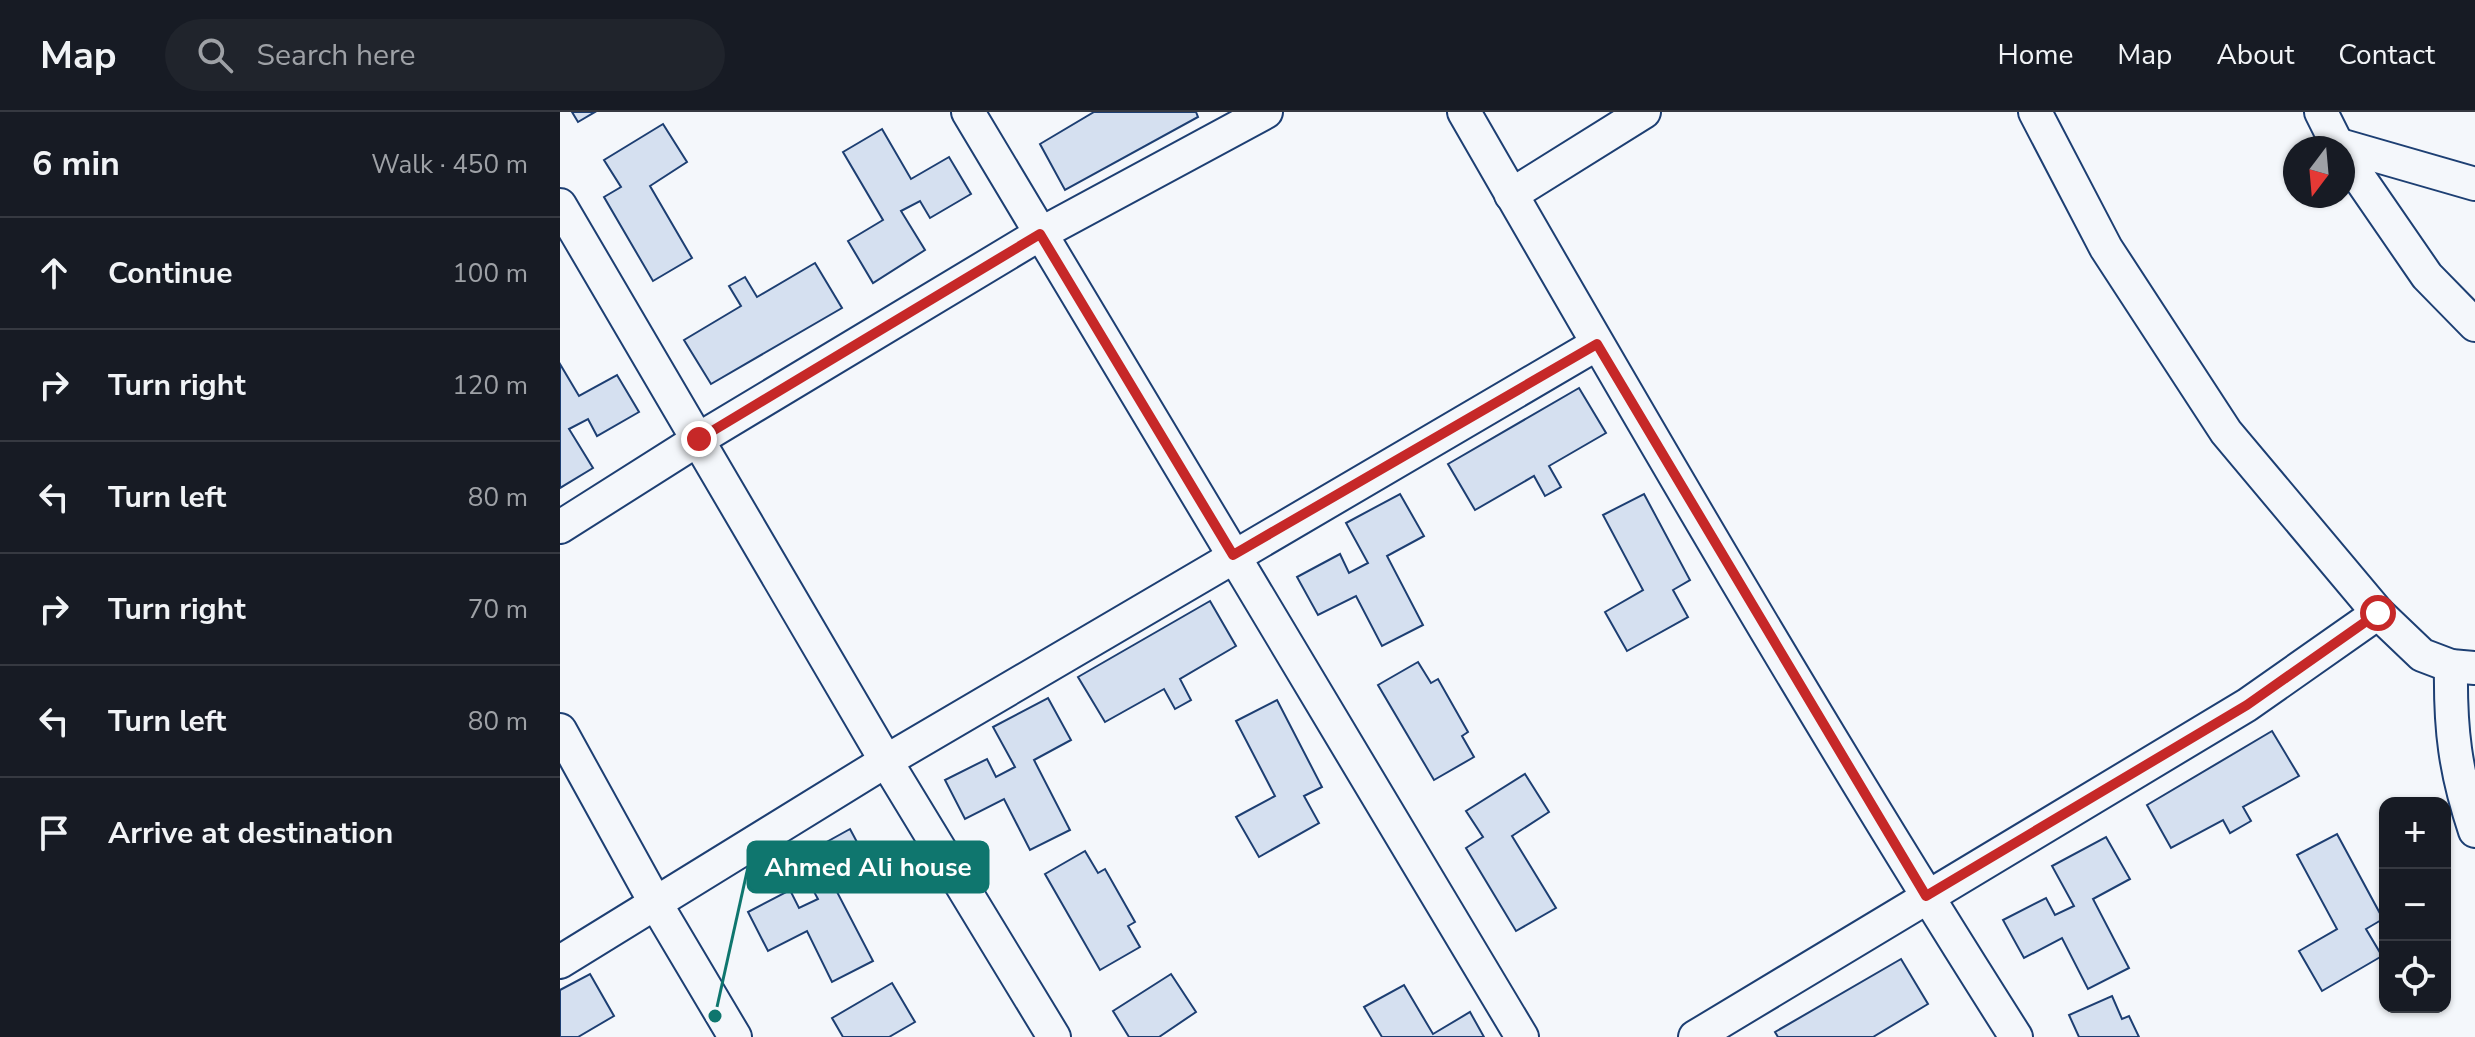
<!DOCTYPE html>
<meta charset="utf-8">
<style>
:root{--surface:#171b24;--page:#20242c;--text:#f1f3f6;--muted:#9ea1a6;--line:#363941}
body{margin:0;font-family:"Nunito Sans",sans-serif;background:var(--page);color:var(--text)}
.controls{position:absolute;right:24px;bottom:24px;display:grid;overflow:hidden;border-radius:16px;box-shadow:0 2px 6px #0004}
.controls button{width:72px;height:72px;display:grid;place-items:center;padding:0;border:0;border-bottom:2px solid var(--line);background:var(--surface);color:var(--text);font:40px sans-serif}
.compass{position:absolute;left:1723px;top:24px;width:72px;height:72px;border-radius:50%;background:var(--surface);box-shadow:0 2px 6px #0004;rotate:196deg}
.stop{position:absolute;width:24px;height:24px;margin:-18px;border:6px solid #c62828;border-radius:50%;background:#fff}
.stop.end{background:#c62828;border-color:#fff;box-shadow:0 2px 8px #0008}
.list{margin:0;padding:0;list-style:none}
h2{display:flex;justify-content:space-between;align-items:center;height:104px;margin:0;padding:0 32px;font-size:34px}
h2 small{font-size:26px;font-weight:400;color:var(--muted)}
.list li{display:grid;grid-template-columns:52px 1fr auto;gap:24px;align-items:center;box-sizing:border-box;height:112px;padding:0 32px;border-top:2px solid var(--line)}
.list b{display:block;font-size:30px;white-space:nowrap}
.list em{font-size:26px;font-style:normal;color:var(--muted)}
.icon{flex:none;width:44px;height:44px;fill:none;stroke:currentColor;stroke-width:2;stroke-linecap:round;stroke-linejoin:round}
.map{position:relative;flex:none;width:1915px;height:925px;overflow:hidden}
header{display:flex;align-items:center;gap:48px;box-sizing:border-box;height:112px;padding:0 40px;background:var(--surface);border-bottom:2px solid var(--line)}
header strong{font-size:38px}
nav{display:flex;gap:44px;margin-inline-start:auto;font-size:28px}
.search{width:560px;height:72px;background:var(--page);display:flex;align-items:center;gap:20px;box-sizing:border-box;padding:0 28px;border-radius:44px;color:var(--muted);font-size:30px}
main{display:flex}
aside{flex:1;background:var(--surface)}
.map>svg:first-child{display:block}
.building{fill:#d5e0f0;stroke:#1d3f73;stroke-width:2}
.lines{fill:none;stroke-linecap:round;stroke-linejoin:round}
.street-casing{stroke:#1d3f73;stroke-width:36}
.street{stroke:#f4f7fb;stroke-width:32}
.route{stroke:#c62828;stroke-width:10}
.leader{fill:none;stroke:#0f766e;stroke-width:3}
.callout-dot{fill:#0f766e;stroke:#f4f7fb;stroke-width:3}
.callout{fill:#0f766e;stroke:#0f766e;stroke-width:3}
.callout-label{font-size:26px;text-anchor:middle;font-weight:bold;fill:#fff}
</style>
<header>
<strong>Map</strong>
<div class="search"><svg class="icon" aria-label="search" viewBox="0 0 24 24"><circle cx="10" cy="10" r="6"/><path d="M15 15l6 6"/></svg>Search here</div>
<nav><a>Home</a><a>Map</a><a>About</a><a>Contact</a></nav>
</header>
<main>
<aside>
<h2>6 min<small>Walk · 450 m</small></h2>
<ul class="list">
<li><svg class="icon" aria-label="ahead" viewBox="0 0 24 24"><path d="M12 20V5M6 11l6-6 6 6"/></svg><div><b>Continue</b></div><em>100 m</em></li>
<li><svg class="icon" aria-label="right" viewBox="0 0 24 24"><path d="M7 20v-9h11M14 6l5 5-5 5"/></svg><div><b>Turn right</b></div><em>120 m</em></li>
<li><svg class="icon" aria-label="left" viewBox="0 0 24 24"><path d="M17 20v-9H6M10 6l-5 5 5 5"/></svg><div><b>Turn left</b></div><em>80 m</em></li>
<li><svg class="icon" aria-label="right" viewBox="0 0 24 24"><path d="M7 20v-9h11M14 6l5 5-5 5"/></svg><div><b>Turn right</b></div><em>70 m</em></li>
<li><svg class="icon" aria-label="left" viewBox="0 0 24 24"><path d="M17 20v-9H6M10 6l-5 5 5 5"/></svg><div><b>Turn left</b></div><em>80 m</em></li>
<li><svg class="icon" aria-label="arrive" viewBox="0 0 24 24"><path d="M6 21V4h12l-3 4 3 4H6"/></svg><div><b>Arrive at destination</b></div></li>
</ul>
</aside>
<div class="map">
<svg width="1915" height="925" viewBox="0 0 1915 925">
<rect width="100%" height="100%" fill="#f4f7fb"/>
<g class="building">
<path d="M12,0H35L18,10Z"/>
<path d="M636,0L638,5L505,78L480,32L534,0Z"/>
<path d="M103,12L127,50L90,74L132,146L93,169L44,85L61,75L44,48Z"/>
<path d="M322,17L351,67L389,45L411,82L370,106L360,89L341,99L365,138L313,171L288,129L323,108L283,40Z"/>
<path d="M255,151L282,196L151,272L124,228L181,194L169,174L185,165L197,185Z"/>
<path d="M0,252L19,284L57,263L79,300L37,324L28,307L9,317L33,356L0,376Z"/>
<path d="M1019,276L1046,321L989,354L1001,375L985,384L974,364L915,398L888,352Z"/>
<path d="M840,382L864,424L827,444L863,513L822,534L796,484L758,503L737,465L780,442L789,461L808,451L786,411Z"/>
<path d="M1084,382L1130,468L1113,478L1128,505L1067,539L1045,500L1083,478L1043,403Z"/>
<path d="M650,489L676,534L620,567L631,588L615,597L604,577L545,610L518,565Z"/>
<path d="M858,550L871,571L878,567L908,620L902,624L914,645L874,668L818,573Z"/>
<path d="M488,586L511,628L474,648L510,718L470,738L444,687L405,707L385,668L427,647L436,665L455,655L433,615Z"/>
<path d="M717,588L762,675L744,684L759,711L699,745L676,705L715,684L676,609Z"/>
<path d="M1712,619L1739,664L1683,695L1691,709L1670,721L1663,708L1611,736L1587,693Z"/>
<path d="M965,662L989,700L952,724L996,796L956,819L906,736L923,725L906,699Z"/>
<path d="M290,717L313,760L277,780L313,849L272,870L247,819L208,839L188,800L230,778L239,796L258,787L236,747Z"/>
<path d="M1777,722L1823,807L1806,817L1822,844L1762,879L1739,839L1777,817L1737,743Z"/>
<path d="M1546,725L1570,767L1533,787L1569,856L1528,877L1502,826L1464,846L1443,808L1486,786L1495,803L1514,794L1492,754Z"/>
<path d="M525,739L538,761L545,757L575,810L568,814L580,835L540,858L485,762Z"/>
<path d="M1341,847L1368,892L1313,925H1218L1215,920Z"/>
<path d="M30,862L54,904L18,925H0V878Z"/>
<path d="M611,862L636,900L599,925H569L553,899Z"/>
<path d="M332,871L355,910L329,925H283L272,906Z"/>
<path d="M844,873L873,922L910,900L924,925H822L804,895Z"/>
<path d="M1552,884L1562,907L1569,904L1579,925H1519L1509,903Z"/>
</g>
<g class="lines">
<g class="street-casing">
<g id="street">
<path d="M408,0L962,925"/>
<path d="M904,0C1083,311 1263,622 1456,925"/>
<path d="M1475,0L1546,136L1666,320L1818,501L1862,543L1891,554L1915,556"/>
<path d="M1761,0L1779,36"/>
<path d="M1776,32L1915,72"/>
<path d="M1783,42L1867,164L1915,213"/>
<path d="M951,83L1084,0"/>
<path d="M0,93L326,649L494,925"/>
<path d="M0,415L139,327L480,122L706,0"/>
<path d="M1891,554C1890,617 1895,659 1915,719"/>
<path d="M0,618L96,792L175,925"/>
<path d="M0,850L326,649L1037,232"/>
<path d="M1135,925L1687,593L1818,501"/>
</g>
</g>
<use href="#street" class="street"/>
</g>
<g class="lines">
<path class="route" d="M139,327L480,122L673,443L1037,232L1366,784L1687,593L1818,501"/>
</g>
<path class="leader" d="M155 904L188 755"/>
<circle class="callout-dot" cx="155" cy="904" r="8"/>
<rect class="callout" x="188" y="730" width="240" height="50" rx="8"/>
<g class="callout-label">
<text x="308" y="764">Ahmed Ali house</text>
</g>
</svg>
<div class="controls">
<button>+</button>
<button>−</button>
<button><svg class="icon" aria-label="locate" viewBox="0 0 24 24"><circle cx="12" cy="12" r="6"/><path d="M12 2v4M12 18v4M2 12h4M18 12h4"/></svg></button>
</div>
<svg class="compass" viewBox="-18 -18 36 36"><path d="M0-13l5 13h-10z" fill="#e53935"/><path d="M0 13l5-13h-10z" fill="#9ea1a6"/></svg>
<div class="stop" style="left:1818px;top:501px"></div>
<div class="stop end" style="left:139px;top:327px"></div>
</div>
</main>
